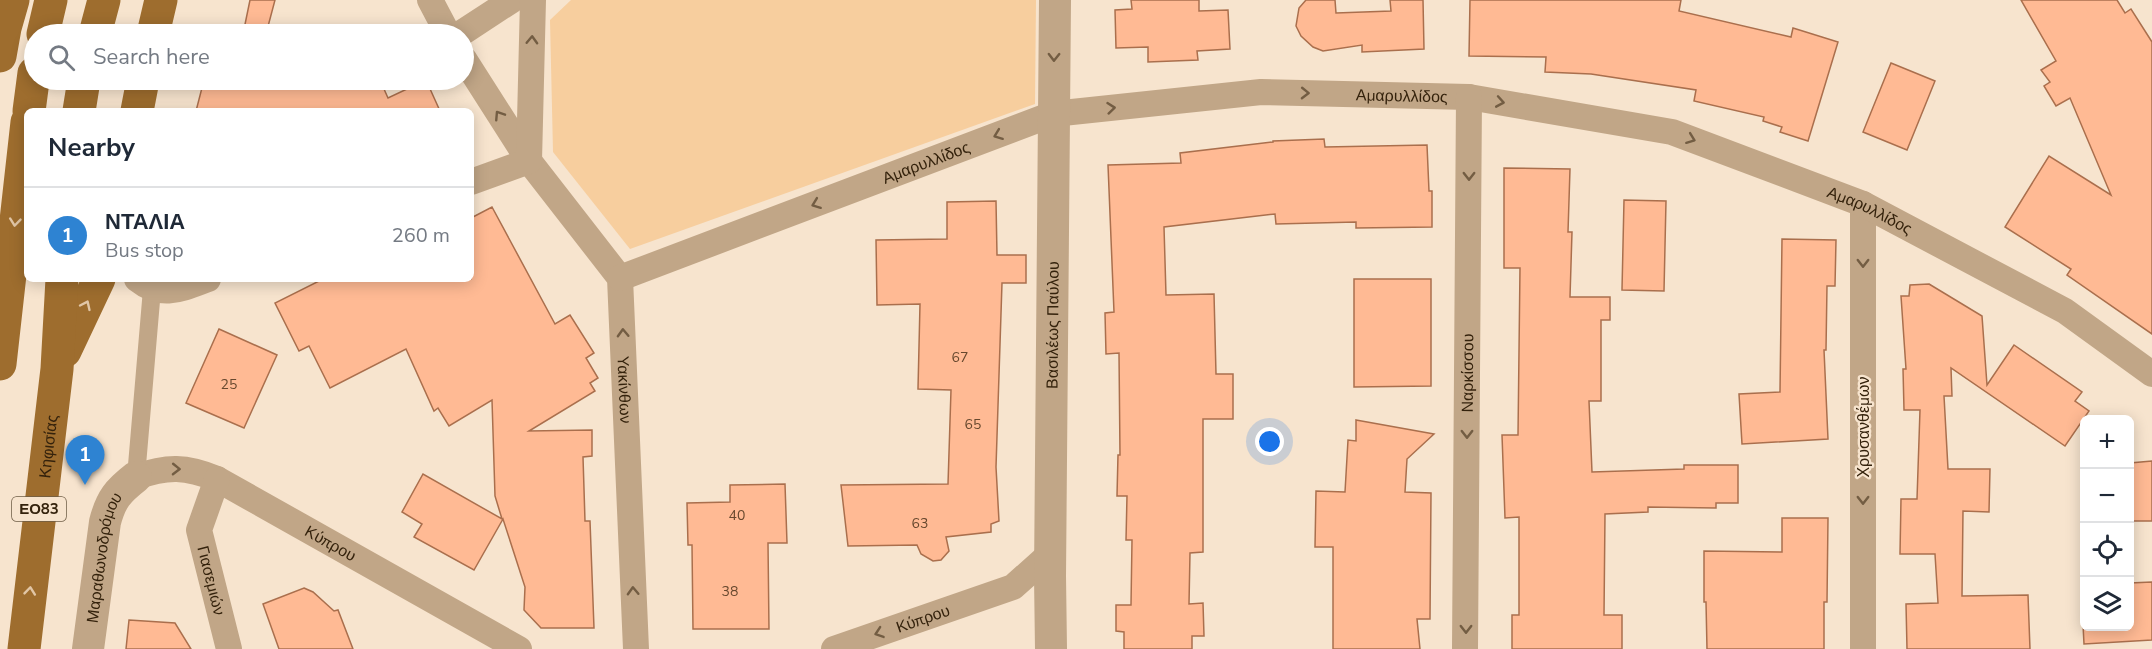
<!DOCTYPE html>
<meta charset="utf-8">
<style>
:root{--surface:#fff;--page:#f2f2f3;--text:#1f2937;--muted:#747a83;--line:#e0e1e3;--accent:#2e83d2}
body{margin:0;font-family:"Nunito Sans",sans-serif;background:var(--page);color:var(--text)}
.controls{position:absolute;right:18px;bottom:18px;display:grid;overflow:hidden;border-radius:9px;box-shadow:0 3px 15px #0003}
.controls button{width:54px;height:54px;display:grid;place-items:center;padding:0;border:0;border-bottom:2px solid var(--line);background:var(--surface);color:var(--text);font:30px sans-serif}
.you{position:absolute;left:1270px;top:442px;width:21px;height:21px;margin:-15px;border:4px solid #fff;border-radius:50%;background:#1a73e8;box-shadow:0 0 0 9px #1a73e833}
.badge{display:grid;place-items:center;width:39px;height:39px;border-radius:50%;background:var(--accent);color:#fff;font-size:20px;font-weight:700}
.pin{position:absolute;translate:-50% -50px;filter:drop-shadow(0 2px 3px #0008)}
.pin::after{content:'';position:absolute;top:32px;width:21px;height:18px;background:inherit;clip-path:polygon(0 0,100% 0,50% 100%)}
.list{margin:0;padding:0;list-style:none}
h2{display:flex;justify-content:space-between;align-items:center;height:78px;margin:0;padding:0 24px;font-size:26px}
h2 small{font-size:20px;font-weight:400;color:var(--muted)}
.list li{display:grid;grid-template-columns:39px 1fr auto;gap:18px;align-items:center;box-sizing:border-box;height:96px;padding:0 24px;border-top:2px solid var(--line)}
.list b{display:block;font-size:22px;white-space:nowrap}
.list p{margin:0;font-size:20px;white-space:nowrap;color:var(--muted)}
.list em{font-size:20px;font-style:normal;color:var(--muted)}
.icon{flex:none;width:33px;height:33px;fill:none;stroke:currentColor;stroke-width:2;stroke-linecap:round;stroke-linejoin:round}
.map{position:relative;flex:none;width:2152px;height:649px;overflow:hidden}
.search{position:absolute;background:var(--surface);box-shadow:0 3px 15px #0003;left:24px;top:24px;width:450px;height:66px;display:flex;align-items:center;gap:15px;box-sizing:border-box;padding:0 21px;border-radius:33px;color:var(--muted);font-size:22px}
.panel{position:absolute;background:var(--surface);box-shadow:0 3px 15px #0003;left:24px;top:108px;width:450px;height:174px;border-radius:9px}
.map>svg:first-child{display:block}
.green{fill:#f7ce9e}
.building{fill:#ffba94;stroke:#aa6f4d;stroke-width:1.5}
.lines{fill:none;stroke-linecap:round;stroke-linejoin:round}
.pedestrian{stroke:#c1a687;stroke-width:18}
.minor{stroke:#c1a687;stroke-width:26}
.tertiary{stroke:#c1a687;stroke-width:32}
.primary{stroke:#9e6d2e;stroke-width:33}
.oneway{stroke:#735d43}
.oneway2{stroke:#e1c6a6}
.labels{text-anchor:middle;stroke-width:4.5;stroke-linejoin:round;paint-order:stroke}
.number-label{font-size:14px;fill:#67482e}
.shield{fill:#f7e4ce;stroke:#6e5c46;stroke-width:1.5}
.shield-label{font-size:15px;font-weight:bold;fill:#34220c}
.street-label{font-size:16px;fill:#34220c;stroke:#f7e4ce}
</style>
<div class="map">
<svg width="2152" height="649" viewBox="0 0 2152 649">
<rect width="100%" height="100%" fill="#f7e4ce"/>
<path class="green" d="M571,0H1036L1035,104L630,249L553,152L550,20Z"/>
<g class="building">
<path d="M250,0H275L266,34H243Z"/>
<path d="M1131,0H1199V11L1228,10L1230,49L1197,51L1198,60L1148,62V47L1116,48L1115,10L1132,9Z"/>
<path d="M1306,0H1335L1336,13L1391,11L1390,0H1423L1424,49L1362,52V45L1323,51L1313,47L1301,36L1296,26L1299,8Z"/>
<path d="M1470,0H1681L1679,11L1791,37L1793,28L1838,42L1808,141L1780,132L1782,127L1763,121L1764,117L1694,101L1696,90L1591,74L1545,72L1546,57L1469,56Z"/>
<path d="M2021,0H2117L2125,13L2131,9L2152,42V334L2067,275L2071,269L2005,227L2049,156L2111,195L2070,98L2056,106L2044,86L2050,82L2041,70L2056,61Z"/>
<path d="M1891,63L1935,81L1907,150L1863,132Z"/>
<path d="M204,80H380L388,98L426,80L440,111H196Z"/>
<path d="M1324,139L1325,147L1427,145L1429,191H1432V227L1356,228V222L1276,224L1275,214L1164,227L1166,295L1214,294L1216,374H1233V419H1203V552L1190,553L1189,604L1203,603L1204,636H1192V649H1124V632L1116,631V605H1131L1132,540H1126L1127,496H1117L1118,455H1120L1119,353L1106,354L1105,313L1114,312L1108,165L1181,163L1180,153L1273,142V141Z"/>
<path d="M1504,168L1570,169L1568,232H1572L1570,297H1610V320H1601V401H1589L1592,472L1684,469V465H1738V503H1716V508L1648,507V512L1605,514L1604,615H1622V649H1512V615H1519V517L1505,518L1502,435H1518L1520,268H1504Z"/>
<path d="M1624,200L1666,201L1664,291L1622,290Z"/>
<path d="M996,201L997,255H1026V283H1002L996,467L999,521L991,524V532L946,537L949,551L941,560L933,561L921,554L917,545L848,546L841,485L948,484L951,390L918,389L920,304L877,305L876,240L947,239V202Z"/>
<path d="M492,207L555,324L570,315L594,353L586,358L598,378L590,383L595,391L529,431L592,430V456L583,457L585,521H590L594,628H541L524,610L525,587L503,519L474,570L414,537L422,524L402,512L423,474L502,519L495,496L492,400L449,426L438,408L434,411L406,349L330,388L309,346L299,351L275,303L323,279H471V218Z"/>
<path d="M1782,239L1836,240L1835,286H1827L1826,350H1824L1828,439L1742,444L1739,394L1780,392Z"/>
<path d="M1354,279H1431V386L1354,387Z"/>
<path d="M1929,284L1982,316L1987,385L2014,345L2082,392L2075,401L2089,411L2065,446L1951,368L1952,396H1944L1948,469H1990L1989,512L1963,511L1962,596L2028,595L2030,649H1907L1906,604L1938,603L1935,554H1900L1901,499H1917L1920,410H1904L1903,369H1906L1901,296H1909L1910,285Z"/>
<path d="M219,329L277,355L244,428L186,403Z"/>
<path d="M1356,420L1434,434L1407,459L1405,492L1431,493L1430,619H1417L1420,649H1333V547H1315L1316,491L1345,492L1348,440L1356,441Z"/>
<path d="M2152,461V521H2130V463Z"/>
<path d="M785,484L787,543H768L769,629H693L692,545H688L687,503L730,502V485Z"/>
<path d="M1782,518H1828L1827,602H1824V649H1707L1706,602H1704V551L1782,552Z"/>
<path d="M2152,582V640L2084,644L2081,586H2085V627H2130V583Z"/>
<path d="M304,588L313,592L334,611L338,610L353,649H279L263,604Z"/>
<path d="M129,620L175,623L191,649H126Z"/>
</g>
<g class="lines">
<path class="pedestrian" d="M136,477L152,289"/>
<g class="minor">
<path d="M430,0L448,34"/>
<path d="M460,34L512,0"/>
<path id="s1" d="M464,59L529,161L620,278L636,649"/>
<path d="M471,182L529,161L533,0"/>
<path d="M1863,204V649"/>
<path id="s2" d="M620,278L1053,114L1261,92L1469,97L1672,132L1863,204L2065,311L2152,374"/>
<path d="M137,279C162,299 181,289 208,279"/>
<path id="s3" d="M136,477C167,466 186,466 217,479L519,649"/>
<path id="s4" d="M217,479L199,530L229,649"/>
<path id="s5" d="M834,649L1013,587L1050,554"/>
<path id="s6" d="M1465,649L1469,97"/>
</g>
<g class="tertiary">
<path id="s7" d="M88,649L105,522C111,499 118,491 136,477"/>
<path id="s8" d="M1051,649L1050,576L1055,0"/>
</g>
<g class="primary">
<path d="M43,34L51,0"/>
<path d="M95,34L104,0"/>
<path d="M153,34L161,0"/>
<path d="M0,56L5,28L13,0"/>
<path d="M29,111L34,73"/>
<path d="M79,111L84,80"/>
<path d="M137,111L143,80"/>
<path d="M65,351L99,279"/>
<path d="M0,364L27,122"/>
<path id="s9" d="M24,649L57,369L62,279"/>
</g>
</g>
<defs><path id="oneway-chevron" d="M-2-3.5L2.5 0L-2 3.5" fill="none" stroke-width="1.6" stroke-linecap="round" stroke-linejoin="round" transform="scale(1.5)"/></defs>
<g class="oneway">
<use href="#oneway-chevron" transform="translate(532 40) rotate(-88)"/>
<use href="#oneway-chevron" transform="translate(1054 57) rotate(91)"/>
<use href="#oneway-chevron" transform="translate(1305 93) rotate(1)"/>
<use href="#oneway-chevron" transform="translate(1500 102) rotate(10)"/>
<use href="#oneway-chevron" transform="translate(1111 108) rotate(-6)"/>
<use href="#oneway-chevron" transform="translate(499 115) rotate(-123)"/>
<use href="#oneway-chevron" transform="translate(998 135) rotate(159)"/>
<use href="#oneway-chevron" transform="translate(1691 139) rotate(21)"/>
<use href="#oneway-chevron" transform="translate(1469 176) rotate(90)"/>
<use href="#oneway-chevron" transform="translate(816 204) rotate(159)"/>
<use href="#oneway-chevron" transform="translate(1863 263) rotate(90)"/>
<use href="#oneway-chevron" transform="translate(623 333) rotate(-92)"/>
<use href="#oneway-chevron" transform="translate(1467 434) rotate(90)"/>
<use href="#oneway-chevron" transform="translate(176 469) rotate(1)"/>
<use href="#oneway-chevron" transform="translate(1863 500) rotate(90)"/>
<use href="#oneway-chevron" transform="translate(633 591) rotate(-92)"/>
<use href="#oneway-chevron" transform="translate(1466 629) rotate(90)"/>
<use href="#oneway-chevron" transform="translate(879 633) rotate(161)"/>
</g>
<g class="oneway2">
<use href="#oneway-chevron" transform="translate(15 222) rotate(96)"/>
<use href="#oneway-chevron" transform="translate(86 305) rotate(-65)"/>
<use href="#oneway-chevron" transform="translate(30 591) rotate(-84)"/>
</g>
<g class="labels">
<g class="number-label">
<text x="960" y="362">67</text>
<text x="229" y="389">25</text>
<text x="973" y="429">65</text>
<text x="737" y="520">40</text>
<text x="920" y="528">63</text>
<text x="730" y="596">38</text>
</g>
<rect class="shield" x="12" y="497" width="54" height="24" rx="4.5"/>
<g class="shield-label">
<text x="39" y="514">ΕΟ83</text>
</g>
<g class="street-label">
<text dy="6" stroke="none"><textPath href="#s2" startOffset="813">Αμαρυλλίδος</textPath></text>
<text dy="6" stroke="none"><textPath href="#s2" startOffset="327">Αμαρυλλίδος</textPath></text>
<text dy="6" stroke="none"><textPath href="#s2" startOffset="1299">Αμαρυλλίδος</textPath></text>
<text dy="6" stroke="none"><textPath href="#s8" startOffset="324">Βασιλέως Παύλου</textPath></text>
<text dy="6" stroke="none"><textPath href="#s6" startOffset="276">Ναρκίσσου</textPath></text>
<text dy="6" stroke="none"><textPath href="#s1" startOffset="381">Υακίνθων</textPath></text>
<text transform="translate(1863 427) rotate(-90)" y="6">Χρυσανθέμων</text>
<text dy="6" stroke="none"><textPath href="#s9" startOffset="204">Κηφισίας</textPath></text>
<text dy="6" stroke="none"><textPath href="#s3" startOffset="214">Κύπρου</textPath></text>
<text dy="6" stroke="none"><textPath href="#s7" startOffset="93">Μαραθωνοδρόμου</textPath></text>
<text dy="6" stroke="none"><textPath href="#s4" startOffset="106">Γιασεμιών</textPath></text>
<text dy="6" stroke="none"><textPath href="#s5" startOffset="94">Κύπρου</textPath></text>
</g>
</g>
</svg>
<div class="controls">
<button>+</button>
<button>−</button>
<button><svg class="icon" aria-label="locate" viewBox="0 0 24 24"><circle cx="12" cy="12" r="6"/><path d="M12 2v4M12 18v4M2 12h4M18 12h4"/></svg></button>
<button><svg class="icon" aria-label="layers" viewBox="0 0 24 24"><path d="M12 4l9 5-9 5-9-5zM3 14l9 5 9-5"/></svg></button>
</div>
<div class="you"></div>
<div class="pin badge" style="left:85px;top:485px">1</div>
<div class="search"><svg class="icon" aria-label="search" viewBox="0 0 24 24"><circle cx="10" cy="10" r="6"/><path d="M15 15l6 6"/></svg>Search here</div>
<section class="panel">
<h2>Nearby<small></small></h2>
<ul class="list">
<li><span class="badge">1</span><div><b>ΝΤΑΛΙΑ</b><p>Bus stop</p></div><em>260 m</em></li>
</ul>
</section>
</div>
